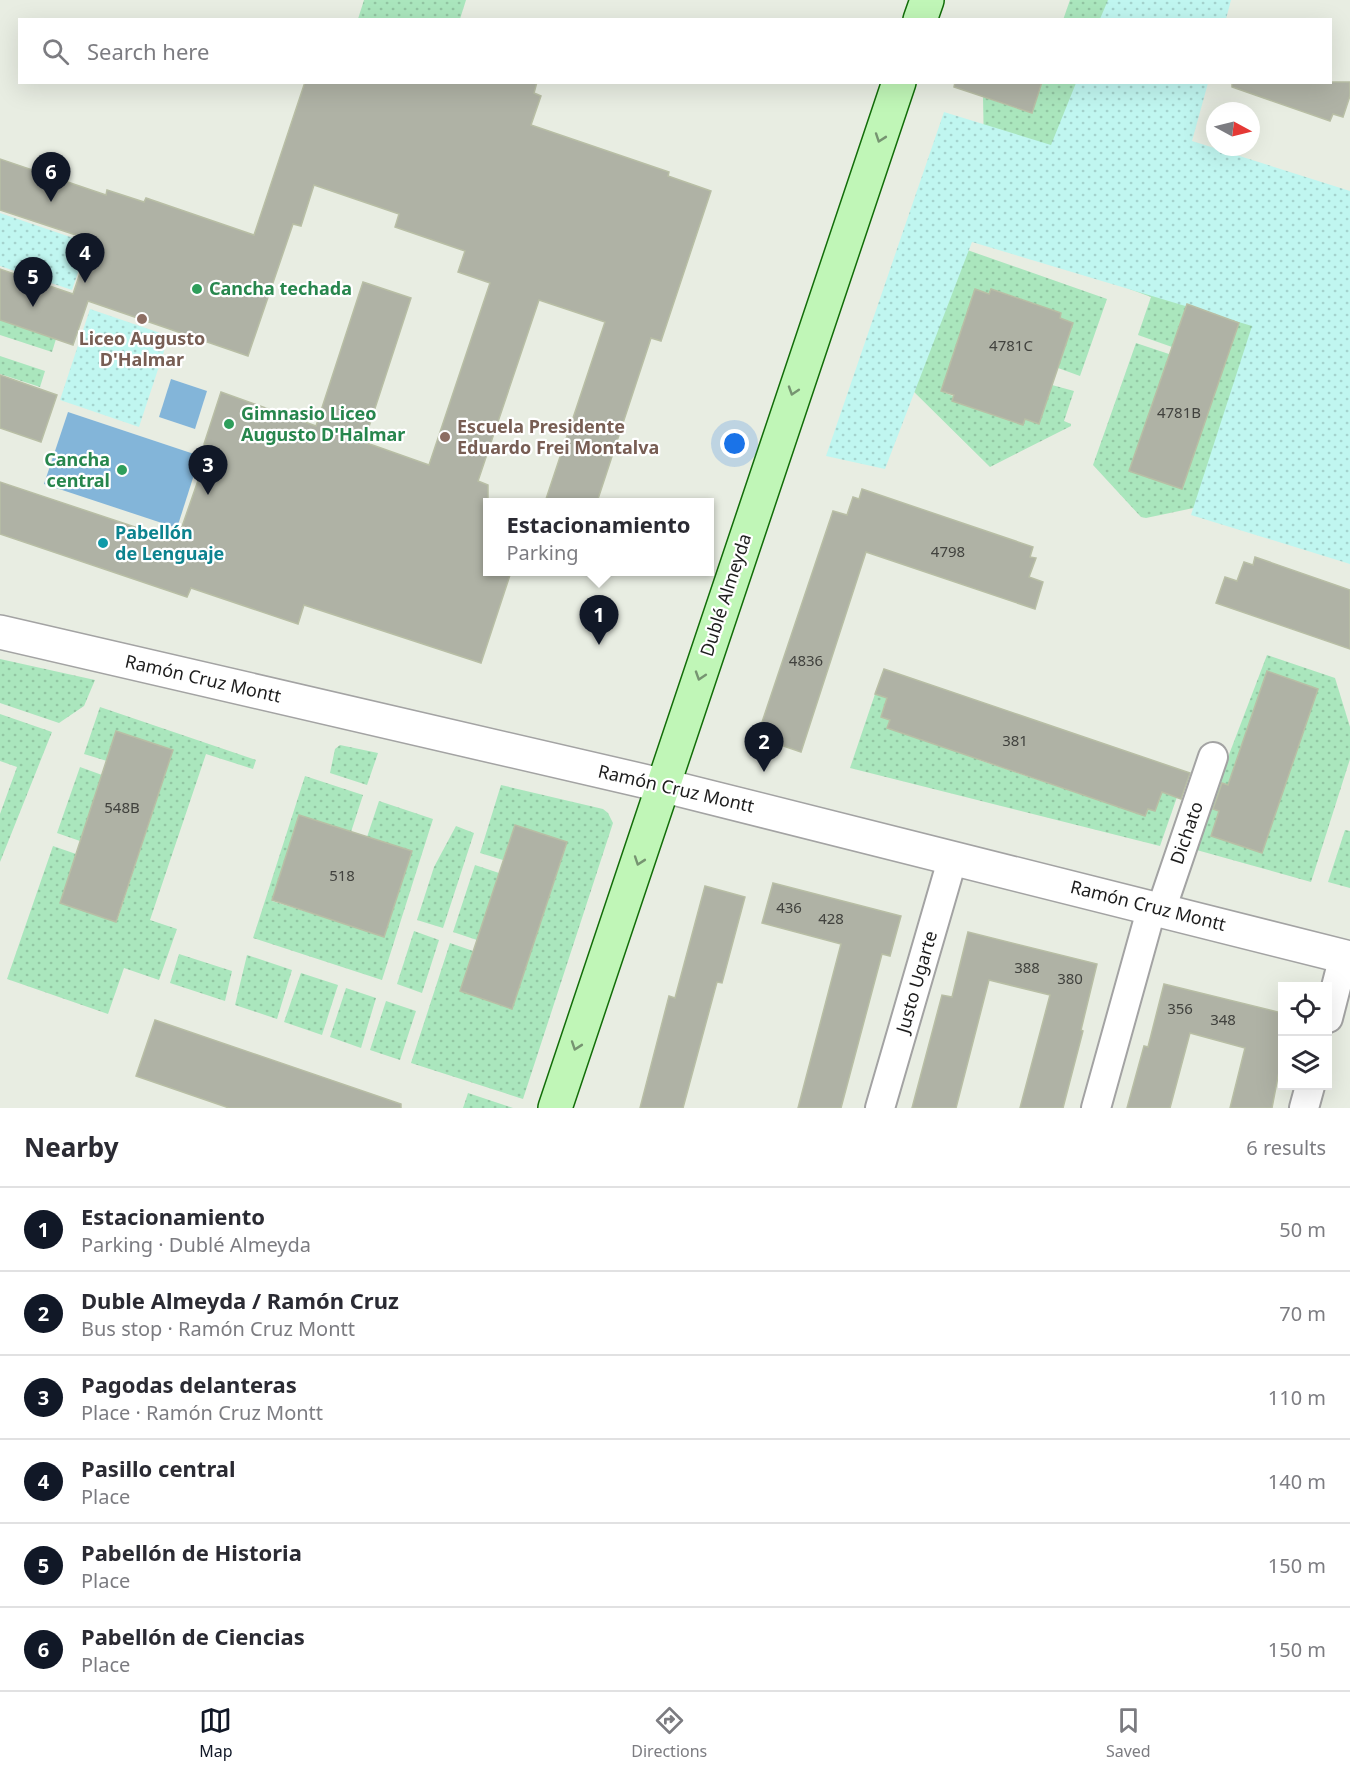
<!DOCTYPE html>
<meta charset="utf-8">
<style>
:root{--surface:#fff;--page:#f2f2f3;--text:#2b2b33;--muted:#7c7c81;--line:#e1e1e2;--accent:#111827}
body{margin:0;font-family:"Noto Sans",sans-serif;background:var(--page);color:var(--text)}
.controls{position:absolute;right:18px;bottom:18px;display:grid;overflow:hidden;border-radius:0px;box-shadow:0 6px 24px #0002}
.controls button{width:54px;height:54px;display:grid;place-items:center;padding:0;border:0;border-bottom:2px solid var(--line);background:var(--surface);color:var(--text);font:30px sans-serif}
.compass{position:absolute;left:1206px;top:102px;width:54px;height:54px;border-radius:50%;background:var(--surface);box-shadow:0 6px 24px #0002;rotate:97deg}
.you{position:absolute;left:735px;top:444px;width:21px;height:21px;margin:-15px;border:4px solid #fff;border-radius:50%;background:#1a73e8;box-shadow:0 0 0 9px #1a73e833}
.badge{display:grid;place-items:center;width:39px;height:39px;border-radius:50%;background:var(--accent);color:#fff;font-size:20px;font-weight:700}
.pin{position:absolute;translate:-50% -50px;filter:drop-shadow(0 2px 3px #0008)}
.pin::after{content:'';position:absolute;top:32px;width:21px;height:18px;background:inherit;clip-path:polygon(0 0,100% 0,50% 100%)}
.popup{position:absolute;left:483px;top:498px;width:231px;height:78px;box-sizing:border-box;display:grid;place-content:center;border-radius:0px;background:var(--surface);filter:drop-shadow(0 2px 4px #0005);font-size:20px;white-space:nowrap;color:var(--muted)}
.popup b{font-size:22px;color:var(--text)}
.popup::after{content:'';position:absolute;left:50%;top:100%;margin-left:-12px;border:12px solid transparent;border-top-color:var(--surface)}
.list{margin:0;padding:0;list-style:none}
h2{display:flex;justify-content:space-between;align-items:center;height:78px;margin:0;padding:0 24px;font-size:26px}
h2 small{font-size:20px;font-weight:400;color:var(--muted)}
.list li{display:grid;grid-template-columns:39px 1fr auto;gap:18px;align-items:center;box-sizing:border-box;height:84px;padding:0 24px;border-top:2px solid var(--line)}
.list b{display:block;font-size:22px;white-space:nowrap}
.list p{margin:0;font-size:20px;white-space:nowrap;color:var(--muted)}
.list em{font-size:20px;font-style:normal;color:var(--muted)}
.icon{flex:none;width:33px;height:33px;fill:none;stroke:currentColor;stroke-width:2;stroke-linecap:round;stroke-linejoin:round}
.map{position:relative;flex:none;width:1350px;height:1108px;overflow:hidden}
.search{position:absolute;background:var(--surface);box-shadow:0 6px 24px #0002;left:18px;right:18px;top:18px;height:66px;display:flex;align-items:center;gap:15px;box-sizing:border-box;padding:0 21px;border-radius:0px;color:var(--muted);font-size:22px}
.sheet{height:582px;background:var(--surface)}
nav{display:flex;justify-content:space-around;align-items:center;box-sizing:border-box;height:84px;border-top:2px solid var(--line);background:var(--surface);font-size:16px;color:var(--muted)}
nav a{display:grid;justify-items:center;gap:3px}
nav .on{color:var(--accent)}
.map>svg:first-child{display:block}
.grass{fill:url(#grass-dots)}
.park{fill:url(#park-dots)}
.pitch{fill:#83b5d9}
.building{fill:#afb2a5;stroke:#b8bea5;stroke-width:1.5}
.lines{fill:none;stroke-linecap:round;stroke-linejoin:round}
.minor-casing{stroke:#a3a3a3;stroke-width:32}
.tertiary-casing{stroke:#a3a3a3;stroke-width:36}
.secondary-casing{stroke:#126d09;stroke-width:36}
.minor{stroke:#fff;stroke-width:28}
.tertiary{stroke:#fff;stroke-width:33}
.secondary{stroke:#c0f6b7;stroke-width:33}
.oneway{stroke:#769471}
.leisure-dot{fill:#2e9e5b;stroke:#fff;stroke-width:2}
.education-dot{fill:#8d6e63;stroke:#fff;stroke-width:2}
.culture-dot{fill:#0f9aa8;stroke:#fff;stroke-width:2}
.labels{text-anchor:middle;stroke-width:4.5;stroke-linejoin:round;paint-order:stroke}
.number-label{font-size:15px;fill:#41423e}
.leisure-label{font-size:18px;font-weight:bold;fill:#27864d;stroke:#fff;text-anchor:start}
.education-label{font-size:18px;font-weight:bold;fill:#785e54;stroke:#fff}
.culture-label{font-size:18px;font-weight:bold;fill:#0d838f;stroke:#fff;text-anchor:start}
.street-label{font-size:18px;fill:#1c1c1c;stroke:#fff}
</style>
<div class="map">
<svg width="1350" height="1108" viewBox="0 0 1350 1108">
<defs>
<pattern id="grass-dots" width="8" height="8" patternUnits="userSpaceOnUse" patternTransform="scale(1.5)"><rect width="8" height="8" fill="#aae6bd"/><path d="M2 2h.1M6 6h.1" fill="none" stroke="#92c5a2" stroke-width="1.8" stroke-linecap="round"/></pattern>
<pattern id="park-dots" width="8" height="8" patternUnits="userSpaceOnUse" patternTransform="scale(1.5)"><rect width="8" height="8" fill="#c0f6f0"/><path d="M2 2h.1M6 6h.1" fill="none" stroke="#a4d2cd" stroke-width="1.8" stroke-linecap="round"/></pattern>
</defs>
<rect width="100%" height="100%" fill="#e8ede2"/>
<g class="grass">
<path d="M364,0H466L460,19H358Z"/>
<path d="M1070,0H1143L1131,19L1063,20Z"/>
<path d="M1042,83H1106L1043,164L984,150L983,97L1032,113Z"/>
<path d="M953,245L1107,299L1080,376L1058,368L1073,323L1060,318L1061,313L992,289L989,294L975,290L941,391L1023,425L1025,419L1039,424L1052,385L1074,391L1064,421L1071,424V426L990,467L906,384Z"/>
<path d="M1139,245L1277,312L1222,502L1146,518L1141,517L1093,465L1136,343L1169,354L1182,489L1239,323L1187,305L1172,347L1138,335L1151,297L1127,288Z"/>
<path d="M0,320L56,339L52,352L0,335Z"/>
<path d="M0,356L45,371L40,387L0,374Z"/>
<path d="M1267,655L1335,678L1350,727V759L1311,882L1193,849Z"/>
<path d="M0,659L95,680L84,706L59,723L0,703Z"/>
<path d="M875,694L887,698L881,717L890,720L887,728L916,738L919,730L981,752L979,760L1098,800L1118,798L1116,806L1145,816L1148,809L1155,811L1162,792L1177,797L1160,846L850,768Z"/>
<path d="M100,707L256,760L253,769L206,754L150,920L177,929L159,980L124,968L108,1014L7,979L53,846L76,854L60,903L117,921L173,750L107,761L84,754Z"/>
<path d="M0,714L52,732L0,862V814L17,767L0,761Z"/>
<path d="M340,745L378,753L367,785L330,773L335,749Z"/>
<path d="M80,767L102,775L80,841L57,833Z"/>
<path d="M305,776L363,795L351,832L272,901L384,936L367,837L379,801L433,819L382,980L253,938Z"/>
<path d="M501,785L603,809L608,813L613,823L523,1099L411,1063L450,943L473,951L461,991L512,1008L567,843L515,825L503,860L480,853Z"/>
<path d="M456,826L474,833L443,928L417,920L434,867Z"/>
<path d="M1345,830L1350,831V888L1328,882Z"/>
<path d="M475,865L499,873L477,940L453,932Z"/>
<path d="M414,931L439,940L422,993L397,984Z"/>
<path d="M179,954L232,971L225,1001L170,983Z"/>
<path d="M247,955L292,970L277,1019L235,1005Z"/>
<path d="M301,973L338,985L322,1035L284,1022Z"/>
<path d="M346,988L376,998L361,1048L330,1037Z"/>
<path d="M386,1001L416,1011L400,1060L370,1050Z"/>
<path d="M468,1093L513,1108H463Z"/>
</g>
<g class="park">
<path d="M1108,0H1231L1226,19H1100Z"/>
<path d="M1076,83H1208L1192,141L1350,191V564L1191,515L1252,326L972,242L885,469L826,456L944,112L1051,145Z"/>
<path d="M0,213L88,243L72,290L0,266Z"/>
<path d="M90,309L169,336L139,427L60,400Z"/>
</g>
<g class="pitch">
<path d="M171,379L207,391L195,429L159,417Z"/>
<path d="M68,412L200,456L177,528L44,484Z"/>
</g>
<g class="building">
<path d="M305,82H537L534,93L541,96L531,125L669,172L668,176L711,191L661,341L651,338L597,502H545L605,322L539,300L478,481L488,485V572H511L481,663L304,605L298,624L191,588L187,597L0,534V482L177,541L210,446L204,444L221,392L316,426L363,282L411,298L364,442L429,465L490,283L458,272L465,251L395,227L399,214L314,185L301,226L293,224L248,356L88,301L73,345L0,320V269L73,294L91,240L0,210V159L106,195L107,190L144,202L146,198L254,235Z"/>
<path d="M955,82H1042L1032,113L954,87Z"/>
<path d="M1232,82H1350V96L1343,117L1333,114L1330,121L1232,87Z"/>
<path d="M975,289L989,294L991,289L1061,313L1060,318L1073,323L1039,424L1025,419L1023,425L952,401L954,395L941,391Z"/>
<path d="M1187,304L1239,323L1182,489L1129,471Z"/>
<path d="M0,375L57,395L41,442L0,428Z"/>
<path d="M862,489L1033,547L1030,557L1036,558L1029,577L1043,582L1035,609L866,552L801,752L757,737L833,511L847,515L853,497L859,499Z"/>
<path d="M1255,557L1350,590V649L1216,603L1225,577L1237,581L1244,562L1253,565Z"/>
<path d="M884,669L1190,773L1181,799L1162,792L1155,811L1148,809L1145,816L887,728L890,720L881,717L887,698L875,694Z"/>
<path d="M1267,671L1318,689L1262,853L1211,836L1219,811L1213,809L1222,783L1228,785Z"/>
<path d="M116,731L173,750L116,922L60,903Z"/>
<path d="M299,815L412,851L384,937L272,900Z"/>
<path d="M515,825L567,842L512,1009L460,991Z"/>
<path d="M773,883L901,916L890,956L882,954L841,1108H798L841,944L762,923Z"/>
<path d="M705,886L745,897L722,983L717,982L683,1108H640L669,996L675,998Z"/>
<path d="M968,932L1097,964L1081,1030L1083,1031L1063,1108H1020L1050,995L989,980L956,1108H912L942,995L952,997Z"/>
<path d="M1164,984L1282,1013V1056L1272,1108H1230L1245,1048L1190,1033L1170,1108H1127L1144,1046L1148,1047Z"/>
<path d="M155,1020L401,1104V1108H229L136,1076Z"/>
</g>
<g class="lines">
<g class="minor-casing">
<g id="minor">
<path d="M1161,910L1213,757"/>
<path d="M1328,1018L1344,956"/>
<path d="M880,1108L953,857"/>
<path d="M1096,1108L1152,907"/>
<path d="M1304,1108L1310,1086"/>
</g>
</g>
<g class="tertiary-casing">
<path id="tertiary" d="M0,632L665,786L1350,958"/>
</g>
<g class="secondary-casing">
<g id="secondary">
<path d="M920,20L927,0"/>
<path d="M555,1108C671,767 782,424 899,82"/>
</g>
</g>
<use href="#minor" class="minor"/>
<use href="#tertiary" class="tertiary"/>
<use href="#secondary" class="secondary"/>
</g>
<defs><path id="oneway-chevron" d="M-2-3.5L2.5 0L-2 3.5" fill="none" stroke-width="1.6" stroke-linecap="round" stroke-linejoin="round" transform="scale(1.5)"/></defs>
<g class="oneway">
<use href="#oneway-chevron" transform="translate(880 138) rotate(109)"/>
<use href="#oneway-chevron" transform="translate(793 391) rotate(108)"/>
<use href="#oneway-chevron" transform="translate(700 676) rotate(108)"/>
<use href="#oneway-chevron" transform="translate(639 861) rotate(109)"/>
<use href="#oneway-chevron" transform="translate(576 1046) rotate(109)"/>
</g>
<g class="leisure-dot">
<circle cx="197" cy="289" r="6"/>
<circle cx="229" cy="424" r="6"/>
<circle cx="122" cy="470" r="6"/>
</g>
<g class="education-dot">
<circle cx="142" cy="319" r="6"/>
<circle cx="445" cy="437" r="6"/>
</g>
<circle class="culture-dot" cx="103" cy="543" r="6"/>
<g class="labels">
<g class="number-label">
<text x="1011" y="351">4781C</text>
<text x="1179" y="418">4781B</text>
<text x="948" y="557">4798</text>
<text x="806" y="666">4836</text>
<text x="1015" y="746">381</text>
<text x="122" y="813">548B</text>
<text x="342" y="881">518</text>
<text x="789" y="913">436</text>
<text x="831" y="924">428</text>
<text x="1027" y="973">388</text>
<text x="1070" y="984">380</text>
<text x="1180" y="1014">356</text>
<text x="1223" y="1025">348</text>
</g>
<g class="leisure-label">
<text x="209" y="295">Cancha techada</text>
<text x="241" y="420">Gimnasio Liceo<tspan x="241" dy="21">Augusto D'Halmar</tspan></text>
<text x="110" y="466" text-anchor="end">Cancha<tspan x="110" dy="21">central</tspan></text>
</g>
<g class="education-label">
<text x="142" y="345">Liceo Augusto<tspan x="142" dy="21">D'Halmar</tspan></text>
<text x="457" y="433" text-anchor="start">Escuela Presidente<tspan x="457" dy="21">Eduardo Frei Montalva</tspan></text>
</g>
<g class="culture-label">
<text x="115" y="539">Pabellón<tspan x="115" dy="21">de Lenguaje</tspan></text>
</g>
<g class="street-label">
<text transform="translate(726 595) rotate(-72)" y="6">Dublé Almeyda</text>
<text transform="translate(203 679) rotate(13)" y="6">Ramón Cruz Montt</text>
<text transform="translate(676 789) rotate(13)" y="6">Ramón Cruz Montt</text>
<text transform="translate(1187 833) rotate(-71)" y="6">Dichato</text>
<text transform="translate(1148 906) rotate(14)" y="6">Ramón Cruz Montt</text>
<text transform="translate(917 982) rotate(-74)" y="6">Justo Ugarte</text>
</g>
</g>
</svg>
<div class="controls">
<button><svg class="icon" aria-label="locate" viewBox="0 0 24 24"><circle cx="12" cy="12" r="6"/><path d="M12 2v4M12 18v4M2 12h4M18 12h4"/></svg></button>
<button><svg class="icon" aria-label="layers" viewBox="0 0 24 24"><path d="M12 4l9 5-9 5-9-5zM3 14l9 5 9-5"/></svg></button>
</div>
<svg class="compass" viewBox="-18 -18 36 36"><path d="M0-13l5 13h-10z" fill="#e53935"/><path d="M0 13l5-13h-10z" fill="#7c7c81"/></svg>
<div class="you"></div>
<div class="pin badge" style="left:599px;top:645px">1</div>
<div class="popup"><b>Estacionamiento</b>Parking</div>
<div class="pin badge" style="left:764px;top:772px">2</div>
<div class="pin badge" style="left:208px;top:495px">3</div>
<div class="pin badge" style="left:85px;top:283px">4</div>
<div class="pin badge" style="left:33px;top:307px">5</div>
<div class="pin badge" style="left:51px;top:202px">6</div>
<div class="search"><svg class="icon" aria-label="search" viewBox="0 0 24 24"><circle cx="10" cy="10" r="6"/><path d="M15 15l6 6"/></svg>Search here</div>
</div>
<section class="sheet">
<h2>Nearby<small>6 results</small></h2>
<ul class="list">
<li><span class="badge">1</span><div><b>Estacionamiento</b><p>Parking · Dublé Almeyda</p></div><em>50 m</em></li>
<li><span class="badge">2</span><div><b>Duble Almeyda / Ramón Cruz</b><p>Bus stop · Ramón Cruz Montt</p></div><em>70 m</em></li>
<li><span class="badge">3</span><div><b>Pagodas delanteras</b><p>Place · Ramón Cruz Montt</p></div><em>110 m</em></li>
<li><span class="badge">4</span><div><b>Pasillo central</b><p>Place</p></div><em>140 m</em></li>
<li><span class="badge">5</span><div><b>Pabellón de Historia</b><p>Place</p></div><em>150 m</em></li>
<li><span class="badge">6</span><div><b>Pabellón de Ciencias</b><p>Place</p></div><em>150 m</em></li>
</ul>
</section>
<nav>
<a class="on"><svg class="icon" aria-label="map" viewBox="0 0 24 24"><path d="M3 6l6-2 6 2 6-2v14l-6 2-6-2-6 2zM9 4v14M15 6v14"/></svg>Map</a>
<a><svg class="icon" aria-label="directions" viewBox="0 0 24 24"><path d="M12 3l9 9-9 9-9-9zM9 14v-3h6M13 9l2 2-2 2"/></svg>Directions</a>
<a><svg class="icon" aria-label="saved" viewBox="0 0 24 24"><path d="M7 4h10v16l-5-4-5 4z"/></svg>Saved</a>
</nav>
